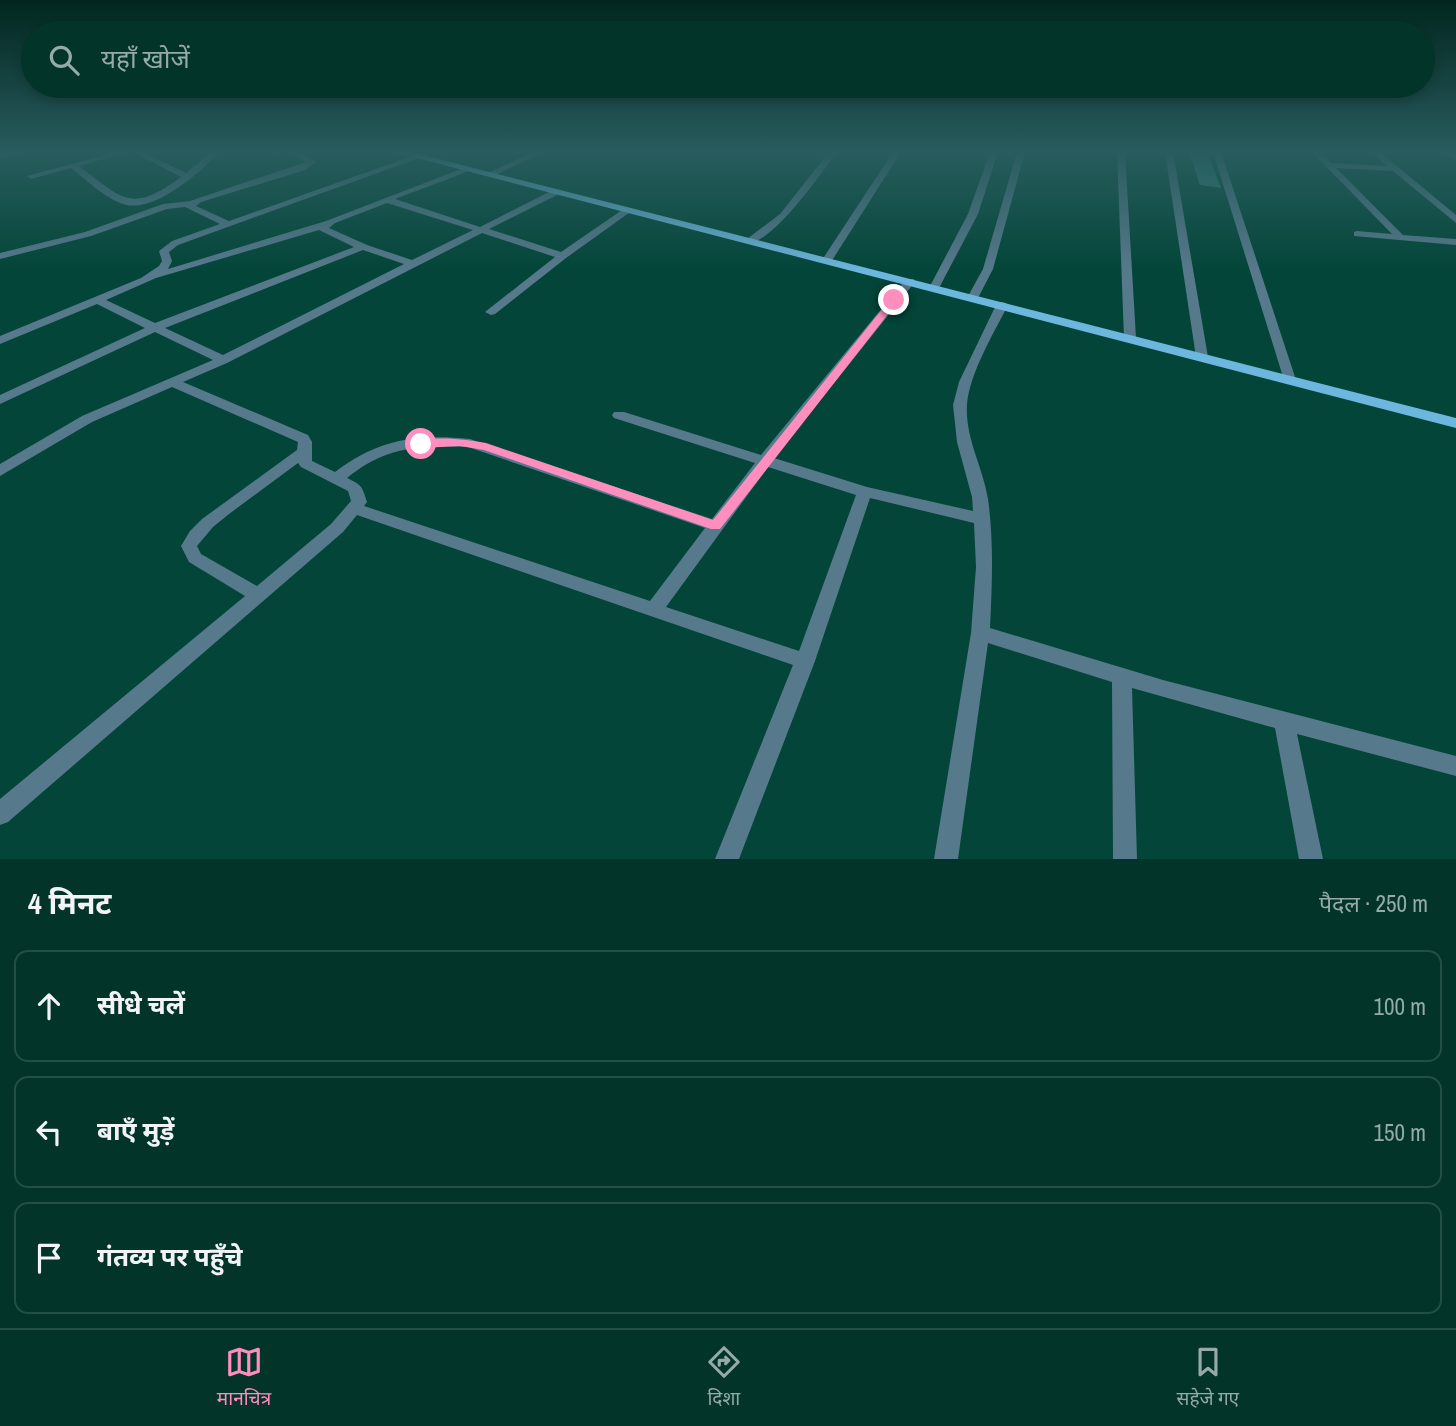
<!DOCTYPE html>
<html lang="hi">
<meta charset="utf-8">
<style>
:root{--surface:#02342a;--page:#0c3c32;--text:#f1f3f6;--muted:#96aaa8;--line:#234f47;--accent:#fe8ebe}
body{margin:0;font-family:"Archivo Narrow","Noto Sans Devanagari",sans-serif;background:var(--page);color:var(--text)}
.stop{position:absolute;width:21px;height:21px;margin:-16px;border:5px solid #fe8ebe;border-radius:50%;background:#fff}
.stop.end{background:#fe8ebe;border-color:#fff;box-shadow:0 2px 7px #0008}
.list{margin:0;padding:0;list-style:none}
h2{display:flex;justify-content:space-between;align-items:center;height:91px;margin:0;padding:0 28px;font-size:30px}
h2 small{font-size:23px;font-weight:400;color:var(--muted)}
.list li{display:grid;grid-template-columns:46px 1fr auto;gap:21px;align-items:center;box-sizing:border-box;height:112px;margin:0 14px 14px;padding:0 14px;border:2px solid var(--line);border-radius:14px}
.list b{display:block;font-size:26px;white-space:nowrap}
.list em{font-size:23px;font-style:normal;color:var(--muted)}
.icon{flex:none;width:38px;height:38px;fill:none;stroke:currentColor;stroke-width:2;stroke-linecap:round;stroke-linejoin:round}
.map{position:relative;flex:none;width:1456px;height:859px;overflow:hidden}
.search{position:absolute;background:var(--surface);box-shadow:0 4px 10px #0003;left:21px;right:21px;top:21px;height:77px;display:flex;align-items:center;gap:18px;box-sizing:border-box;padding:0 24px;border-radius:38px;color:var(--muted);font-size:26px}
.sheet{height:469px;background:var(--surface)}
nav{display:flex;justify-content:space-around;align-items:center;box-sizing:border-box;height:98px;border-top:2px solid var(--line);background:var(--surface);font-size:19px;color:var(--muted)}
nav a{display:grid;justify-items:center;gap:4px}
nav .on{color:var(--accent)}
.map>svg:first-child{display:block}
.building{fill:#327f7e}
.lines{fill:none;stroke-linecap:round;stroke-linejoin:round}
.street{fill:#57798c;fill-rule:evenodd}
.primary{fill:#6db6dd;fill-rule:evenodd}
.route{fill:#fe8ebe}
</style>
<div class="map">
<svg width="1456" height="859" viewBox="0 0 1456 859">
<rect width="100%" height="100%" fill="#034538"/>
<path class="building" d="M1189,152H1207L1221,188L1200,185Z"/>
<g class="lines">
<g class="street">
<path d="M9,152H27L0,158V154Z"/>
<path d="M116,152H130L79,166C123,199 131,214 181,177L133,152H143L186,173L211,152H220C200,172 157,211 127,205C106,200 88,181 71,168L31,179L27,176Z"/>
<path d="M273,152H286L275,156L271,154Z"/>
<path d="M288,152H298L316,162L305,170L201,202L196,206L229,221L415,155L422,157L178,245L169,252L172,261L168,269L326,221L466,167L470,169L469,171L395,199L480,227L553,190H559V194L489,229L561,252L625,208L633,210L566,258L495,314L491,315L485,312L555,257L482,233L227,363L183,382L308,435L312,442V461L335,472C379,439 416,434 470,439L712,519L755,463L614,418L612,415L614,412H624L761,455L906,279H914V283L774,458L867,487L973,511L972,497L957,442L953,405L959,382L996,305L1002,302L1006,303L1008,305C994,333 969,374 967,405C965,438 983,467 988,499C994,542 992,585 990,628L1163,680L1456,756V776L1297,734L1323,859H1299L1275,728L1132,688L1137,859H1113L1112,682L988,643L958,859H934L971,633L976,567L974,523L870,498L815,661L739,859H715L793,665L357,515L343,532L8,822L0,825V799L245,596L189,562L181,546L190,531L202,519L297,450L298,442L172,387L92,422L0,476V464L82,416L213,360L155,332L0,404V395L145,328L97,304L0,344V336L141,278L159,266L162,261L159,251L172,241L220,224L185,207L167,209L91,236L0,259V253L85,232L163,204L190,201L306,162ZM387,203L473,230L412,260L367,245L329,228L335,223ZM319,230L354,247L155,323L106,300L156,278ZM363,250L404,264L223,355L165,328ZM433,446L468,447L705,528L650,601L364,506L367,502C362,486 362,485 347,478C374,456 399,448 433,446ZM298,463L301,467L348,491L351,501L331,524L257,586L201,554L197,546L213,527L229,514ZM768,467L856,495L799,651L666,607Z"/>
<path d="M533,152H544L491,177L484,175Z"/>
<path d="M829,152H837C822,172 772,245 747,243V239L780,214Z"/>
<path d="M893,152H901L831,262H823L822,260Z"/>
<path d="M990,152H998L978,214L939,288L938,290H930L929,288L968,214Z"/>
<path d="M1017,152H1025L993,269L977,300H969L967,298L983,269Z"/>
<path d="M1117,152H1125L1136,338L1130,342L1124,338Z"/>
<path d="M1165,152H1173L1208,357L1202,361L1196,357Z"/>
<path d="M1213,152H1221L1296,380L1295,383L1290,384L1284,380Z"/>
<path d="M1312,152H1320L1331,163L1387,166L1371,152H1380L1456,215V223L1393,171L1336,168L1403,235L1456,239V245L1354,236V232L1357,231L1392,234Z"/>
<path d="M1444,152L1456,154V160Z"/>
</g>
<path class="primary" d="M394,152H411L1456,418V428Z"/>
</g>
<linearGradient id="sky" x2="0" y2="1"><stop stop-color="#02261f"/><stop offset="0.56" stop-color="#285c5e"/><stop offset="1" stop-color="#285c5e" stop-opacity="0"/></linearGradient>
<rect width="1456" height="272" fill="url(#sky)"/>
<path class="route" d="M891,298L899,300L720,529H711L484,450L460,446L421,448L415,444C430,434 468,440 486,443L713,520Z"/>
</svg>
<div class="stop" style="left:421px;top:444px"></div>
<div class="stop end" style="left:894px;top:300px"></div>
<div class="search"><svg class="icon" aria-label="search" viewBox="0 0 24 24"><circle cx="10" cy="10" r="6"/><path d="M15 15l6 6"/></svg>यहाँ खोजें</div>
</div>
<section class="sheet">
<h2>4 मिनट<small>पैदल · 250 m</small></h2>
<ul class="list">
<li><svg class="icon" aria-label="ahead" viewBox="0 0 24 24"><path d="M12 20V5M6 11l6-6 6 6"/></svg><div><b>सीधे चलें</b></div><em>100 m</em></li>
<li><svg class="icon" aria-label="left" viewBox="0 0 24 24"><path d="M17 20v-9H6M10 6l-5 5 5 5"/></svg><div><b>बाएँ मुड़ें</b></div><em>150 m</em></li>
<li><svg class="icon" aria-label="arrive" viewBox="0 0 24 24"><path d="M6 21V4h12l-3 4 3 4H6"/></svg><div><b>गंतव्य पर पहुँचे</b></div></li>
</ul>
</section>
<nav>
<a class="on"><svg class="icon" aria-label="map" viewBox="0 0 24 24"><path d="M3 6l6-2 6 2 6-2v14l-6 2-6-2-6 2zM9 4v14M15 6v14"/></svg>मानचित्र</a>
<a><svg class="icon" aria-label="directions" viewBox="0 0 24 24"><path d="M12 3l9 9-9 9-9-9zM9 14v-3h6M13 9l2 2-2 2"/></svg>दिशा</a>
<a><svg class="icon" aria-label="saved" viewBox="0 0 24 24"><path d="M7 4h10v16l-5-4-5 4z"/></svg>सहेजे गए</a>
</nav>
